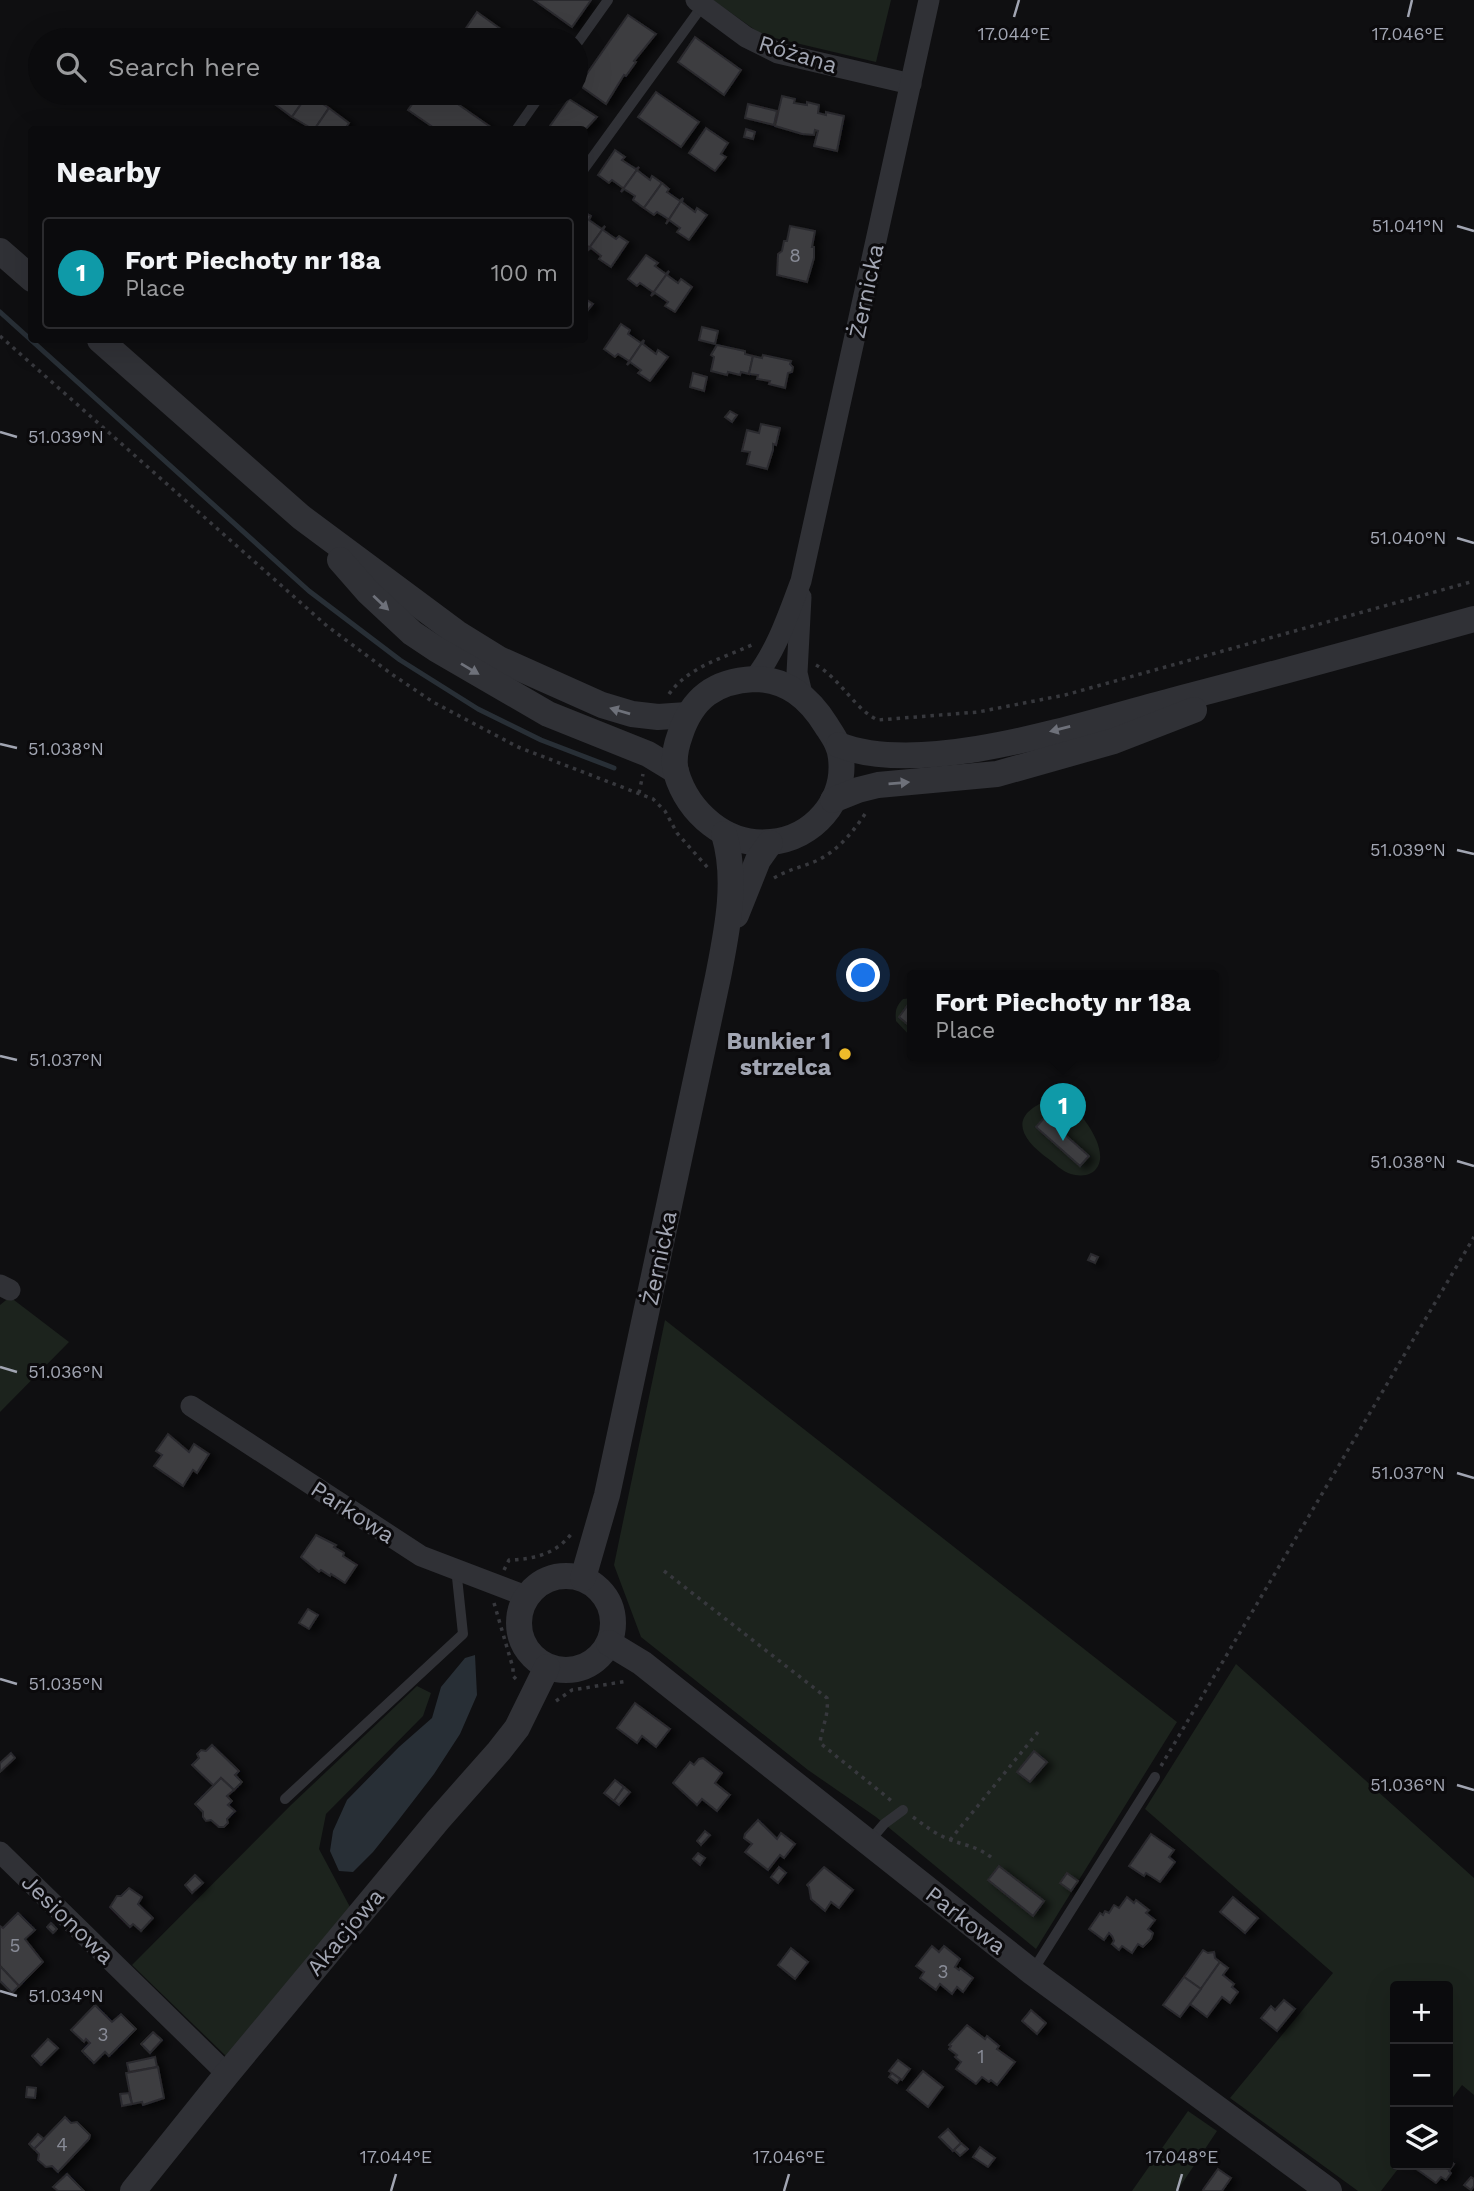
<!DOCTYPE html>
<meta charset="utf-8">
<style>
:root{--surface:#0b0b0d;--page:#141416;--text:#f1f3f6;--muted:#9a9b9d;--line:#2b2b2e;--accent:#b45309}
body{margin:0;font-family:"Work Sans",sans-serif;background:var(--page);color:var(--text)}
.controls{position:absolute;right:21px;bottom:21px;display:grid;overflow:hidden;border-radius:7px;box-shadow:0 7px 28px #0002}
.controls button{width:63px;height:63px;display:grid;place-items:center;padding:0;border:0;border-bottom:2px solid var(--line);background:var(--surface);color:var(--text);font:35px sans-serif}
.you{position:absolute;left:864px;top:976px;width:24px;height:24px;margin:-18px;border:5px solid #fff;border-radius:50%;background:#1a73e8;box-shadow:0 0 0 10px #1a73e833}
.badge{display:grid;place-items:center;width:46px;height:46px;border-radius:50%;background:var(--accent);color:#fff;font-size:23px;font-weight:700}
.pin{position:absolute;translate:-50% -58px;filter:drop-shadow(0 2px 4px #0008)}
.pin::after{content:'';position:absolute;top:37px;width:24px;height:21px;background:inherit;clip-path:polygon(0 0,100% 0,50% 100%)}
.popup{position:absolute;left:907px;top:970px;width:312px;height:91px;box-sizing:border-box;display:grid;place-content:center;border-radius:7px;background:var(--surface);filter:drop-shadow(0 2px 5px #0005);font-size:23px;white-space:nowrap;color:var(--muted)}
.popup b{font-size:26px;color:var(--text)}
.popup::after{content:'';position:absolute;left:50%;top:100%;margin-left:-14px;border:14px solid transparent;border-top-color:var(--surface)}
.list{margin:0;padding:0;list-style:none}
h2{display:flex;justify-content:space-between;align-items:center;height:91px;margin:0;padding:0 28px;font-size:30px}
h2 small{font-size:23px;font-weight:400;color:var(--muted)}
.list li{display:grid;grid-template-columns:46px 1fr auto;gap:21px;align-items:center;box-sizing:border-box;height:112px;margin:0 14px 14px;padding:0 14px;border:2px solid var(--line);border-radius:7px}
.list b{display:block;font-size:26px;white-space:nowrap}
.list p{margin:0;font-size:23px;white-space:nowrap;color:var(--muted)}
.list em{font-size:23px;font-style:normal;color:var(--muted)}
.icon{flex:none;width:38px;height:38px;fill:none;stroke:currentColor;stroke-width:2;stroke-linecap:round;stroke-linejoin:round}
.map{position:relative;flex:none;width:1474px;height:2191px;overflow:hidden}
.search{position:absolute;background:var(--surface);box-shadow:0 7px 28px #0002;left:28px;top:28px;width:560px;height:77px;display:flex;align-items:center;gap:18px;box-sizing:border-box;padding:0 24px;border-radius:38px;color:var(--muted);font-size:26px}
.panel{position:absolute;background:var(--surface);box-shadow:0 7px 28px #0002;left:28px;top:126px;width:560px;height:217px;border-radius:7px}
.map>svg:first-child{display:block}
.green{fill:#1c231d}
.water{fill:#282f36}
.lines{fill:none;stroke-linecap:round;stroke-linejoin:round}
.stream{stroke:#282f36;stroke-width:5}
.building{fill:#3c3c41;stroke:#2a292d;stroke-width:2;filter:url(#shadow)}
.path{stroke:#37383d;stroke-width:3.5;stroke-dasharray:3.5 5;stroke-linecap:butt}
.service{stroke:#303136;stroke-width:10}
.minor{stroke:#303136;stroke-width:21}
.tertiary{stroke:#303136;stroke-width:26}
.oneway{fill:#6e717a}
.ticks{fill:none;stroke:#a1a5b2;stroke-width:2.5}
.poi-dot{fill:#eebb2a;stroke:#0b0a0c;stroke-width:2.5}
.labels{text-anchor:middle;stroke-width:6;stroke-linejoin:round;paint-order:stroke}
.number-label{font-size:19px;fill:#888b96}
.street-label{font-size:23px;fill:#a1a5b2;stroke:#0b0a0c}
.poi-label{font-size:23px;font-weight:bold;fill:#a1a5b2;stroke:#0b0a0c;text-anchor:end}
.ticks-label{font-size:18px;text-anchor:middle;fill:#a1a5b2;stroke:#0b0a0c;stroke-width:6;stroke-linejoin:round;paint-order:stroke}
</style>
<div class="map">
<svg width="1474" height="2191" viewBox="0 0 1474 2191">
<defs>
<filter id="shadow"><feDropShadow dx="6" dy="3.5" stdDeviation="3.5" flood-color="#0009"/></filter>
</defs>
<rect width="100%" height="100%" fill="#0f0f11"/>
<g class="green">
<path d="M713,0H891L876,62L762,35Z"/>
<path d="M912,998V1038L896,1021C895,1011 896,1006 903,999Z"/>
<path d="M1054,1098C1057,1099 1061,1099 1064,1100C1081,1110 1115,1155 1093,1172C1086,1177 1075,1176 1068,1173C1061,1170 1055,1164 1050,1160C1016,1136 1009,1113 1054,1098Z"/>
<path d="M10,1297L69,1342L0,1412V1305Z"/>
<path d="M665,1320L1177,1722L1036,1949L876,1817L808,1770L641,1637L614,1565Z"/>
<path d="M1236,1664L1474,1878V2095L1462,2085L1448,2104V1986H1395V2165H1401L1381,2191H1358L1230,2098L1333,1973L1145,1809Z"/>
<path d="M417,1686L431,1693L423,1716L326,1814L319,1849L350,1907L227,2057L132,1965L291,1805Z"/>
<path d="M1188,2111L1217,2131L1177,2191H1132Z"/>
</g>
<path class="water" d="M475,1655L477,1695L460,1734L434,1774L397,1822L373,1852L353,1872L339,1871L330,1851L333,1831L347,1800L399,1747L432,1718L441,1687L465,1658Z"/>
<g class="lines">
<path class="stream" d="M0,312L309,591L400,660L478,709L541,740L614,768"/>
</g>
<g class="building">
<path d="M534,0H591L572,27Z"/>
<path d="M477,12L516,40H458Z"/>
<path d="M628,15L656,34L634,61L636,62L626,76L624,75L606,104L579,85Z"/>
<path d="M695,37L741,70L724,95L678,62Z"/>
<path d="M656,92L699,122L681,147L638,117Z"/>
<path d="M278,93H307L308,94L292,117L272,102Z"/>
<path d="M420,93H442L495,130H437L408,110Z"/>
<path d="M308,94L329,108L314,130L292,117Z"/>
<path d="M782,96L795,99L794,103L807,105V102L819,105L818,113L826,115V112L844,116L837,151L814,146L818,131L815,130L814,135L802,134L775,126Z"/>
<path d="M569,99L597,117L584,131L547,130Z"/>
<path d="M748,104L777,111L774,125L745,118Z"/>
<path d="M329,108L349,123L344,130H314Z"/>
<path d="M706,128L728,143L721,154L726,157L715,171L689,153Z"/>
<path d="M746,129L755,132L753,139L744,137Z"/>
<path d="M615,150L625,157L622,160L636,169L639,167L621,192L623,188L612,180L609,183L598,175Z"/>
<path d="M639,167L637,170L650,180L652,176L662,183L644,208L633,200L635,196L624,189L621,192Z"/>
<path d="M662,183L669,189L667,192L680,201L683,198L666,224L668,219L657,212L654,215L644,208Z"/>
<path d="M683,198L682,202L695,212L697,208L707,215L689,240L677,232L680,228L669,220L666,224Z"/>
<path d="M584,212L591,216L589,220L602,229L605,226L587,251L589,247L584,244Z"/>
<path d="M605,226L603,230L616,239L619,236L628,242L611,267L599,259L601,256L591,248L587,251Z"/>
<path d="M790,226L815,231L812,247H814V258L807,282L777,275L778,254L782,251L784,241H787Z"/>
<path d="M646,255L658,263L655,266L666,274L669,271L651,296L653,292L640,283L637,286L628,279Z"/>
<path d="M669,271L667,275L678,283L681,279L692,287L675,312L665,306L668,302L655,293L651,296Z"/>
<path d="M584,298L593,304L584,315Z"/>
<path d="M621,324L630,330L628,334L641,343L644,340L627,365L629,361L618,354L615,357L604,349Z"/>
<path d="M702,327L718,331L715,344L699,340Z"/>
<path d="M644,340L643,344L656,354L658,350L668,357L650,381L638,373L641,370L630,362L627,365Z"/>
<path d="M717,345L745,351V354L753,356L749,374L741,372L740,375L728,372L727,375L711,371L714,357L711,355Z"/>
<path d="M763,355L791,361L790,364L793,367L792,372L788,373L785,388L769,384L770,381L757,379L758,375L749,374L753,356L762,358Z"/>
<path d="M693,373L707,377L704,391L690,387Z"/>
<path d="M730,411L737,415L732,422L725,417Z"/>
<path d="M761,424L780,428L776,445L773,444V450L767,469L747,464L750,452L742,451L747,430L759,433Z"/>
<path d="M907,1006L912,1010V1028L899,1017Z"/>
<path d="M848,1049L850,1057L842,1059L840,1051Z"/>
<path d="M1045,1117L1089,1156L1080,1166L1036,1127Z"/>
<path d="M1091,1254L1098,1257L1095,1263L1088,1260Z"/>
<path d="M168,1434L189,1452L194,1444L209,1454L197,1473L193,1470L183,1486L154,1466L162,1455L156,1451Z"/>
<path d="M316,1535L336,1545L334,1547L344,1553L343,1556L357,1565L345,1583L331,1574L330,1576L321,1570L319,1572L301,1557Z"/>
<path d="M308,1609L318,1615L309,1629L299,1623Z"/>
<path d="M635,1703L670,1729L656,1747L642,1736L637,1743L617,1728Z"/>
<path d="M212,1745L239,1771L235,1775L242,1782L234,1790L221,1778L214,1786L192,1765L199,1758L197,1754L201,1750L206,1751Z"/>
<path d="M1034,1751L1047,1762L1030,1782L1017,1772Z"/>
<path d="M11,1753L15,1758L0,1772V1763Z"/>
<path d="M703,1758L722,1773L715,1783L730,1795L717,1811L702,1799L697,1805L673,1783L690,1762L694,1765L699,1759Z"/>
<path d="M221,1778L234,1790L227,1796L232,1801L228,1805L235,1811L227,1819L228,1823L224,1827H219L211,1820L206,1821L203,1817V1812L195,1804Z"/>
<path d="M615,1780L624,1787L614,1801L604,1793Z"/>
<path d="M624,1787L630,1792L619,1805L614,1801Z"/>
<path d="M758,1820L777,1839L781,1833L795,1844L784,1858L780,1855L768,1870L745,1852L752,1844L744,1838L745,1834Z"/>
<path d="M705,1831L710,1835L701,1845L697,1841Z"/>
<path d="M1151,1834L1174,1850L1169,1857L1175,1862L1160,1882L1146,1873L1144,1876L1129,1866Z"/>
<path d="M698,1853L705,1858L700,1865L693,1859Z"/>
<path d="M999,1866L1044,1901L1033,1916L988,1880Z"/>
<path d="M779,1867L786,1873L778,1883L771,1877Z"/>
<path d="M824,1867L853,1890L839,1908L831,1902L825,1911L811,1899L809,1887L807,1885Z"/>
<path d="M1067,1873L1078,1881L1071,1891L1060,1883Z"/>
<path d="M195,1875L203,1883L192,1893L185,1885Z"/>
<path d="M129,1888L142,1897L138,1904L153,1918L141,1931L133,1924L130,1927L110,1907L117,1896H121Z"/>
<path d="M1127,1897L1134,1903L1136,1900L1149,1910L1146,1913L1155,1920L1148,1929L1153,1933L1151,1939L1143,1947L1138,1944L1132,1953L1122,1946L1119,1950L1112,1944L1114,1941L1112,1936L1109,1933L1104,1940L1089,1929L1100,1913L1103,1915L1105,1911L1109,1913L1114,1905L1119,1908Z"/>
<path d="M1233,1897L1258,1918L1245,1933L1220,1912Z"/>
<path d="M18,1913L35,1930L25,1939L43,1962L19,1986L0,1966V1926L3,1928Z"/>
<path d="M51,1923L57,1929L53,1933L47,1927Z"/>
<path d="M932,1946L939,1952L944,1946L960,1959L955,1967L959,1970L960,1968L973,1978L963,1992L957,1987L952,1994L940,1984L936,1990L920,1978L924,1972L916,1966Z"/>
<path d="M791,1948L808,1962L795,1979L778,1965Z"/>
<path d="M1203,1950L1208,1953L1214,1952L1215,1958L1220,1962L1201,1989L1184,1977Z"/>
<path d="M1220,1962L1228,1968L1223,1975L1234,1984L1232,1987L1238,1992L1230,2003L1222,1997L1207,2017L1190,2004Z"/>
<path d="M0,1966L19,1986L12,1993L0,1981Z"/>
<path d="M1184,1977L1201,1989L1180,2017L1163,2005Z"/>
<path d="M1284,2000L1295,2009L1277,2031L1261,2018L1271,2006L1275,2010Z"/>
<path d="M95,2005L112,2022L121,2014L136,2029L109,2056L105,2052L94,2063L82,2051L90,2043L86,2039L84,2042L71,2030Z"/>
<path d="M1031,2010L1046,2023L1037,2034L1022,2021Z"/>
<path d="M967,2025L985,2039L987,2036L999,2046L997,2049L1015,2062L997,2085L991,2080L989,2082L982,2077L976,2084L956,2069L961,2062L955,2057L957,2055L949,2049L951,2046L949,2045Z"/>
<path d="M153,2032L162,2040L150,2053L141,2044Z"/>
<path d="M48,2039L58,2048L41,2065L32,2056Z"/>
<path d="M155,2057L157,2067L129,2072L127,2063Z"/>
<path d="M898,2060L910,2069L902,2080L889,2071Z"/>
<path d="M158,2067L164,2098L143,2105L142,2102L132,2104L126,2073Z"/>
<path d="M923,2071L943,2087L928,2107L907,2090Z"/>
<path d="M892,2073L900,2079L897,2083L889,2077Z"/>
<path d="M27,2087L36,2088L35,2098L26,2097Z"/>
<path d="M129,2093L132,2104L122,2106L120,2094Z"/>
<path d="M65,2117L71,2123L77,2122L90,2135L89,2139L58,2172L52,2166L46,2167L38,2160L39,2154L34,2149Z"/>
<path d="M948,2129L961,2143L953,2151L939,2137Z"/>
<path d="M38,2134L44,2139L34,2149L29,2144Z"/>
<path d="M961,2143L968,2149L960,2156L954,2150Z"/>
<path d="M980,2147L995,2158L988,2167L973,2157Z"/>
<path d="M1448,2159L1454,2164L1449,2171L1451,2173L1446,2180L1441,2177L1436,2183L1412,2166L1448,2165Z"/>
<path d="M1218,2169L1231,2178L1222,2191H1205L1203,2190Z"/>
<path d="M67,2174L84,2191H58L53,2187Z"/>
<path d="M1471,2177L1474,2179V2186L1471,2190L1464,2185Z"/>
</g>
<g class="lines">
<g class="path">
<path d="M0,336L327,626L393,675L433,702L518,747L653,799L665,811L677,833L708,868"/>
<path d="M816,665C841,679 855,710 878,720L978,712L1065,695L1474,581"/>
<path d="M669,694C689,666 724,658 754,644"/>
<path d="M639,793L643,774"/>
<path d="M774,878C787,870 802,867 816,861C838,851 854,831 867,811"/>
<path d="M504,1570L509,1560C535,1559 556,1554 572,1533"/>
<path d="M664,1571L827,1698C829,1716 822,1726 820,1743L893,1802"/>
<path d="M494,1603L513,1668V1676L516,1679"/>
<path d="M556,1701L572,1690L628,1681"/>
<path d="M1161,1766L1474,1237"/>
<path d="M913,1817C924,1825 934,1833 946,1838C964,1846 976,1845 992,1858"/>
<path d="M950,1840L1038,1732"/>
</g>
<g class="service">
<path d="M576,45L608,0"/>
<path d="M516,130L542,93"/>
<path d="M584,169L703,5"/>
<path d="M285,1799L463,1634L456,1568"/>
<path d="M868,1843L884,1824L903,1810"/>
<path d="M1032,1972L1155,1777"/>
</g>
<g class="minor">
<path d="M696,0L746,37L778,53L911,84"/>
<path d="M801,597L797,673L802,694"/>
<path d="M754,679C777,650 788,615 801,581L929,0"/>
<path d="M0,1285L10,1290"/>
<path d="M191,1406L421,1556L526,1596"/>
<path d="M0,1852L227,2074"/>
</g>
<g class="tertiary">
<path d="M0,251L32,279"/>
<path d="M100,340L301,517L457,633L499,659L602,705L632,714L658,717L687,715"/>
<path d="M340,560L368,592L412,633L436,649L548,714L648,754L676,771"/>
<path d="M754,679C787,679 809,698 826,725C833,736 840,745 841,758C846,801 813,838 771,842C727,847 688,813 676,772C673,760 676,746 680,735C692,698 715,681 754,679Z"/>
<path d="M839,745C924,778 1083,724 1171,701C1272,675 1373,647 1474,619"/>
<path d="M833,800L858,790L878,785L997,774L1114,741L1194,710"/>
<path d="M736,915L758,860L770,843"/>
<circle cx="566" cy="1623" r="47"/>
<path d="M583,1578L607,1495L718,977C727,931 738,880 724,834"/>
<path d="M609,1643L642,1663L1032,1972L1329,2191"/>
<path d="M133,2191L227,2074L438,1820L499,1751L517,1728L547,1667"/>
</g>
</g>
<defs><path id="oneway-solid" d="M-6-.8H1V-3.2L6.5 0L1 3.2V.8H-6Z" transform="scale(1.75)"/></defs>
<g class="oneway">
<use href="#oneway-solid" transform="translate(381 603) rotate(43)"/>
<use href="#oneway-solid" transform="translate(470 669) rotate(31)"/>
<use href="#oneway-solid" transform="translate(620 711) rotate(-164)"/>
<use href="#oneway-solid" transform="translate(1060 729) rotate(166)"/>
<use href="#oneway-solid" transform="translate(899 783) rotate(-5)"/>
</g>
<path class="ticks" d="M1014,17L1019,0M1408,17L1412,0M1457,226L1474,231M0,432L17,437M1457,538L1474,543M0,744L17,748M1457,850L1474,854M0,1056L17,1060M1457,1161L1474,1166M0,1367L17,1372M1457,1473L1474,1478M0,1679L17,1684M1457,1785L1474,1790M0,1991L17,1996M391,2191L396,2174M784,2191L789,2174M1177,2191L1182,2174"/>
<circle class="poi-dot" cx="845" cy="1054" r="7"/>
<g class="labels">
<g class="number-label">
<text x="795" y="262">8</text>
<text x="15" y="1952">5</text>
<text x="943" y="1978">3</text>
<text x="103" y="2041">3</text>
<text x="981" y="2063">1</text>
<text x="62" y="2151">4</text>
</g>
<g class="street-label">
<text transform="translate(798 54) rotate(17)" y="8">Różana</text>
<text transform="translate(866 291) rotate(-78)" y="8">Żernicka</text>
<text transform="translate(659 1258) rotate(-78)" y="8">Żernicka</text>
<text transform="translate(353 1512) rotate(33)" y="8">Parkowa</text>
<text transform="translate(68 1919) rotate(44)" y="8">Jesionowa</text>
<text transform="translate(966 1920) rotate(38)" y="8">Parkowa</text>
<text transform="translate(345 1932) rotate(-50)" y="8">Akacjowa</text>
</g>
<g class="poi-label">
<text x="831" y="1049">Bunkier 1<tspan x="831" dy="26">strzelca</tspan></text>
</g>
</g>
<g class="ticks-label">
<text x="1014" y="40">17.044°E</text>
<text x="1408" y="40">17.046°E</text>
<text x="1408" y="232">51.041°N</text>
<text x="66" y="443">51.039°N</text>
<text x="1408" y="544">51.040°N</text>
<text x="66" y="755">51.038°N</text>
<text x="1408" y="856">51.039°N</text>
<text x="66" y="1066">51.037°N</text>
<text x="1408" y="1168">51.038°N</text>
<text x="66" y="1378">51.036°N</text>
<text x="1408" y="1479">51.037°N</text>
<text x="66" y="1690">51.035°N</text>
<text x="1408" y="1791">51.036°N</text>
<text x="66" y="2002">51.034°N</text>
<text x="396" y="2163">17.044°E</text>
<text x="789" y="2163">17.046°E</text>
<text x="1182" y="2163">17.048°E</text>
</g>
</svg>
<div class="controls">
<button>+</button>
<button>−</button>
<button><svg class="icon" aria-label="layers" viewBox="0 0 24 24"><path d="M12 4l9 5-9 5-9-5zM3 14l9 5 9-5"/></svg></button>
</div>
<div class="you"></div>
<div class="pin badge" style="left:1063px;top:1141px;background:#0f9aa8">1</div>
<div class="popup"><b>Fort Piechoty nr 18a</b>Place</div>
<div class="search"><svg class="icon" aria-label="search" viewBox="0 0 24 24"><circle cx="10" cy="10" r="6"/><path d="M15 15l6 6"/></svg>Search here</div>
<section class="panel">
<h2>Nearby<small></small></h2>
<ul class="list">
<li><span class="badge" style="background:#0f9aa8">1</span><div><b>Fort Piechoty nr 18a</b><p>Place</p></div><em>100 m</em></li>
</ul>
</section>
</div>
